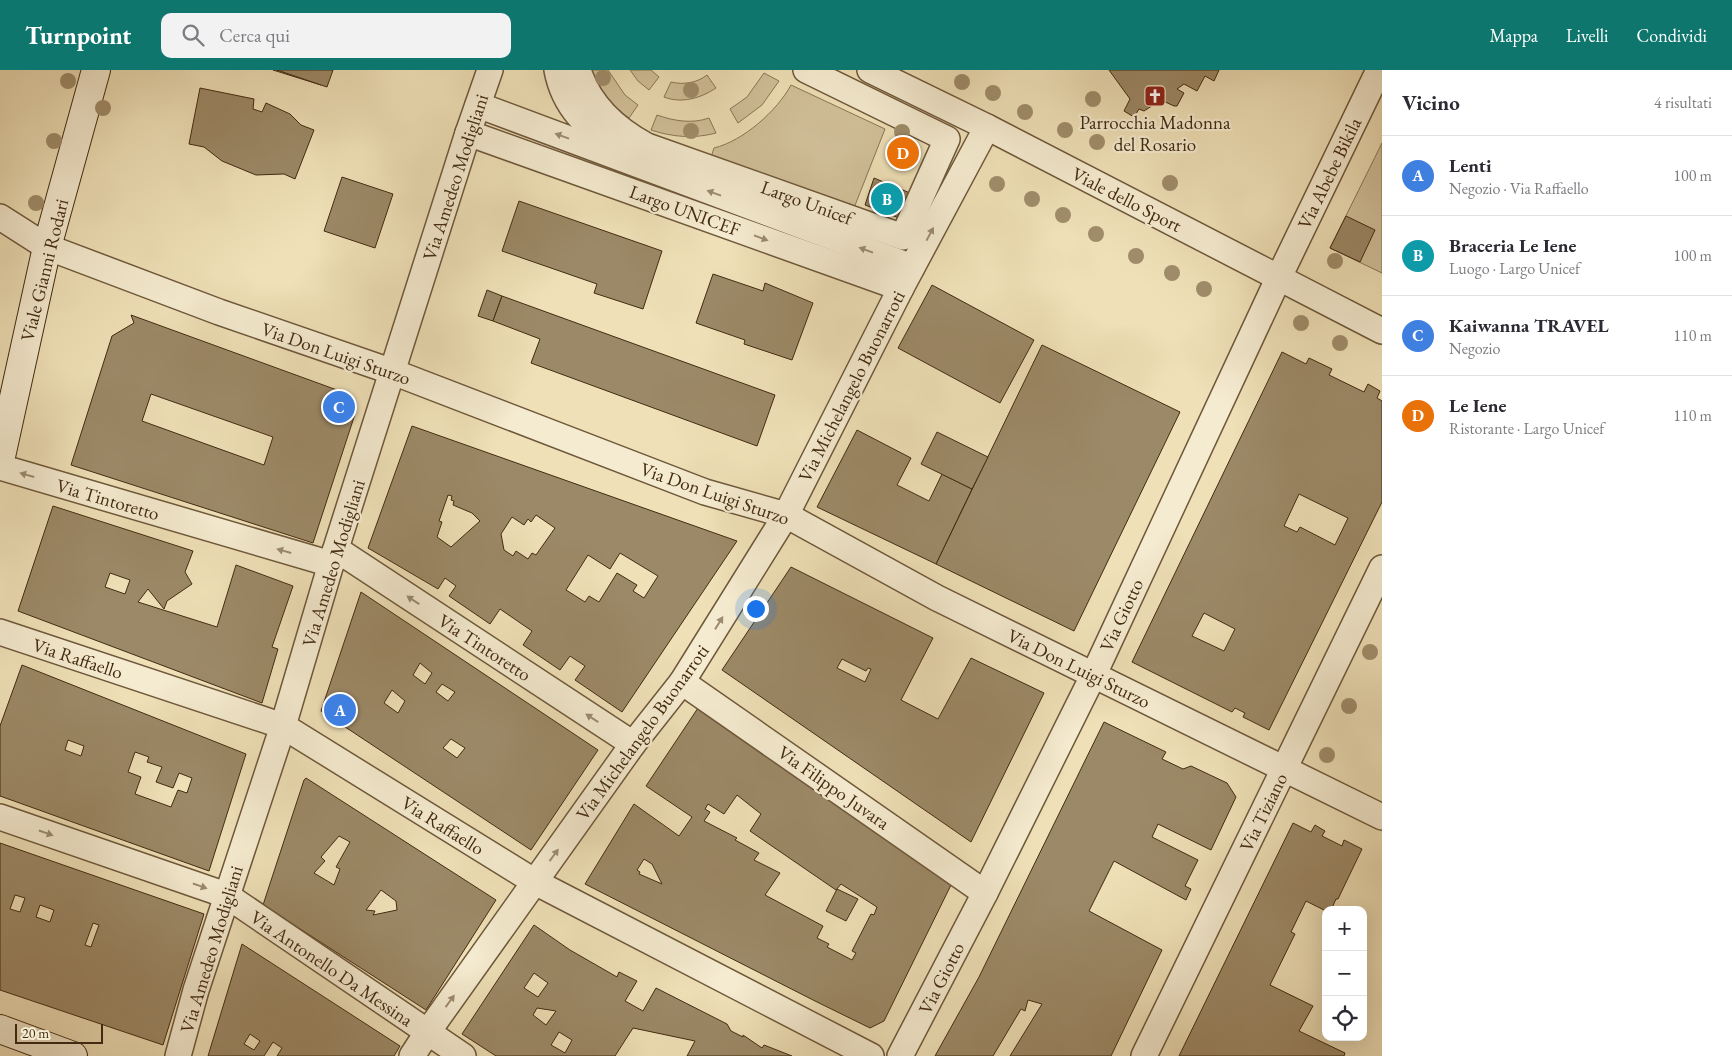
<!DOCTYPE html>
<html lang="it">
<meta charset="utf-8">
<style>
:root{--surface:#fff;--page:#f2f2f3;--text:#2b2b33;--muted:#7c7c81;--line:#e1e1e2;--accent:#0f766e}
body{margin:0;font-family:"EB Garamond",serif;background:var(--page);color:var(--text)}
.controls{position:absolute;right:15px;bottom:15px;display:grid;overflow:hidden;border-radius:10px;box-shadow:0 5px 20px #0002}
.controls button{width:45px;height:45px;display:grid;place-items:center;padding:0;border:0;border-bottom:1px solid var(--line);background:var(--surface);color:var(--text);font:25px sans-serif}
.scale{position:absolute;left:15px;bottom:12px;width:88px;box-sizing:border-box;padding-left:5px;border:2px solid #432b11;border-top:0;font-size:14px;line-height:18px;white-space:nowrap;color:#432b11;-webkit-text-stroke:4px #f5ebd0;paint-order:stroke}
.you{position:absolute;left:755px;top:538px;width:18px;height:18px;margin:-12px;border:4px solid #fff;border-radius:50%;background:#1a73e8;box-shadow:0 0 0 8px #1a73e833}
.badge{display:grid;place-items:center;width:32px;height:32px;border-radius:50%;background:var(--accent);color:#fff;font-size:16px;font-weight:700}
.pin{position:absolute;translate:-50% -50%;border:2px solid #fff;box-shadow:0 1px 5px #0006}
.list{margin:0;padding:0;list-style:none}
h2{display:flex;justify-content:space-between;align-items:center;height:65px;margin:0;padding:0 20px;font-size:21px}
h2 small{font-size:16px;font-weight:400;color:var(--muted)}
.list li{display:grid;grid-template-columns:32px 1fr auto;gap:15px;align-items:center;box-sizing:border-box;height:80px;padding:0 20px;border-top:1px solid var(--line)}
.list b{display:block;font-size:19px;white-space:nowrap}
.list p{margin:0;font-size:16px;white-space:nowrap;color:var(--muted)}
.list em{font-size:16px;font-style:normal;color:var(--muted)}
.icon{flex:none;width:28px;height:28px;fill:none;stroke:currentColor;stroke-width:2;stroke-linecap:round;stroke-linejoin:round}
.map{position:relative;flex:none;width:1382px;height:986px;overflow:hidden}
header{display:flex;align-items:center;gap:30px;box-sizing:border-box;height:70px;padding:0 25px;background:var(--accent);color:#fff}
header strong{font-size:24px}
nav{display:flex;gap:28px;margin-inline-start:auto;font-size:18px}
.search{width:350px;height:45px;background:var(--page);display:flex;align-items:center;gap:12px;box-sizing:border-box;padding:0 18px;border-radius:10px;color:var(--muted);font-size:19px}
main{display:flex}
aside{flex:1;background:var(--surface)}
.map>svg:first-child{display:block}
.green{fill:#d2c19b;stroke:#8a7656}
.building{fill:#9c8967;stroke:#432b11;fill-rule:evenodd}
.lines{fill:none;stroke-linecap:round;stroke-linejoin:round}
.street-casing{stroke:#6e583a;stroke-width:28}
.secondary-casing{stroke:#432b11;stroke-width:30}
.street{stroke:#f5ebd0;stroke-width:25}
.secondary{stroke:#f5ebd0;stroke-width:28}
.tree{fill:#a08d6b}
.oneway{fill:#9c8b70}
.labels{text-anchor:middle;stroke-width:4.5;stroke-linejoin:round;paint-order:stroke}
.poi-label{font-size:19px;fill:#432b11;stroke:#f5ebd0}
.street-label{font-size:19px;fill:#432b11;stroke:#f5ebd0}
</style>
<header>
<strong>Turnpoint</strong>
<div class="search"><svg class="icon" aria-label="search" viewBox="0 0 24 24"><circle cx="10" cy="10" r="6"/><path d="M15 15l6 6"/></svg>Cerca qui</div>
<nav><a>Mappa</a><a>Livelli</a><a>Condividi</a></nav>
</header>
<main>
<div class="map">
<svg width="1382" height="986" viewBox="0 0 1382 986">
<rect width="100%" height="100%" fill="#efe0b7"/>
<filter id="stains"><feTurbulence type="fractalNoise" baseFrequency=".004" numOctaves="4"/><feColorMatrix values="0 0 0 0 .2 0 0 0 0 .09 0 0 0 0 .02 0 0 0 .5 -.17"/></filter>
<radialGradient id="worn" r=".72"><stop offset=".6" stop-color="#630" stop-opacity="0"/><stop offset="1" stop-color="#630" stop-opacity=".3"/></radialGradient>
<g class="green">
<path d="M591,0H608L625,25L638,35L629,48C611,35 600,20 591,0Z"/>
<path d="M630,0H651L659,7L649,20L638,11Z"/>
<path d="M764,3L779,11L762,35L738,53L730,39L747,27Z"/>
<path d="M707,5L716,18C701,28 682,34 664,27L671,12C683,15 697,13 707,5Z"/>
<path d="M791,15L885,59L852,143L710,90L714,78C743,71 777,41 791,15Z"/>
<path d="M657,45C674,51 692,54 709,48L716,63C694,69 672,67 651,60Z"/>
<path d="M1382,73V203L1330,178Z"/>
</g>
<g class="building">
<path d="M273,0H326L321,15Z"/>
<path d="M277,0H333L327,17Z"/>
<path d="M1109,0H1219L1214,11L1205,6L1197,21L1184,14L1177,19L1184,23L1177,36H1174L1161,30L1144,41L1139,39L1134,47L1124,41L1130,29Z"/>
<path d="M200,18L254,29L253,39L262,42L266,33L290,44L301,55L314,60L295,109L284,104L256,105L222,91L204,77L189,74Z"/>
<path d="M342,107L393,124L375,178L324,161Z"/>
<path d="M874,108L910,123L899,148L865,135Z"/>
<path d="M519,131L662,181L643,239L594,223L597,214L502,181Z"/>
<path d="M1346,146L1375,160L1360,192L1330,178Z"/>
<path d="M713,204L763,221L765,213L813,233L792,290L744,274L745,270L696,253Z"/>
<path d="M932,215L1034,270L1000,333L898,278Z"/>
<path d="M487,220L502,226L493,251L478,246Z"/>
<path d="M502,226L775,325L757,376L531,293L540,269L493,251Z"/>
<path d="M131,245L348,324L344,334L356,341L313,473L71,395L112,266L134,253ZM151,324L273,367L264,395L142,351Z"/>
<path d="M1042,275L1180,342L1074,561L936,494Z"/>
<path d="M1282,282L1306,294L1309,288L1332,299L1329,305L1364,322L1368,314L1380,321L1377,328L1382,331V432L1269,660L1243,647L1245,643L1235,638L1232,642L1132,592ZM1299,424L1348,448L1335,475L1300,457L1297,462L1284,456ZM1204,543L1235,559L1224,581L1192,566Z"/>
<path d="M412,356L737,471L622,642L575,610L585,596L570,586L560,600L523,575L532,561L500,539L490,554L449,526L456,516L445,508L438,519L368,478ZM448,425L452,426L451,430L454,431L453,435L472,443L480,451L451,477L437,467L442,452L439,451ZM536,445L555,458L536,485L532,483L528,489L516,481L513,486L504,480L501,464L512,447L524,455L528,449L531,452ZM620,483L658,506L644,528L633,521L637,515L617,503L599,532L589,526L585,532L566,520L588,485L610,499Z"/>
<path d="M857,360L911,388L897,415L929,431L942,404L972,419L936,494L817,437Z"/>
<path d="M937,362L988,387L972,419L921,394Z"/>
<path d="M53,436L193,481L185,502L192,514L167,531L164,539L148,519L138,532L217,557L236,495L293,516L272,577L278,579L262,633L18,541ZM110,503L130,510L125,524L105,517Z"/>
<path d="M791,497L933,568L901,630L938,649L971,588L1044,623L971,772L722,600ZM842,589L866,601L868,598L871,599L865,612L837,598Z"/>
<path d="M361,522L598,680L531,780L321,641ZM420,593L432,603L425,614L413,605ZM442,614L455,622L448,631L436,622ZM392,620L405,631L398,643L384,633ZM451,669L465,678L457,688L443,678Z"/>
<path d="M22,595L246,684L209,801L0,726V656ZM68,670L84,676L81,686L65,680ZM135,682L149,687L147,692L162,697L156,712L173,718L179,703L192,708L187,723L178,720L171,737L135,724L141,707L128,702Z"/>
<path d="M698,638L952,813L884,951L870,958L817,932L585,814L634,734L679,766L692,747L646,716ZM737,725L761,744L750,761L836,820L841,814L877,837L874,845L871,844L852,881L856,883L852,890L827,877L829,874L817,868L823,856L765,825L780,803L754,790L759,783L735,770L737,768L704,751L710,742L705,739L708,734L724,744ZM644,789L652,794L662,814L639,804L640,802L637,800Z"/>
<path d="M1104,652L1166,682L1162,689L1183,699L1191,696L1227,713L1236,727L1211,780L1158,754L1152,767L1198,790L1185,816L1191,819L1186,830L1114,791L1089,841L1162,880L1111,986H1010L1042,934L1028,930L1025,941L1021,939L993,986H935L979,907Z"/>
<path d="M306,708L496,830L426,940L263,835L304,710ZM339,766L350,772L336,797L340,799L334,815L314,803L325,791L321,787ZM381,820L396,831L397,840L373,845L375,841L366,840Z"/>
<path d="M1293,753L1311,762L1315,755L1325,761L1322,766L1342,776L1344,770L1362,779L1338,829H1336L1331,840L1326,841L1306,831L1291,862L1295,864L1270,915L1313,936L1299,961L1345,983L1344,986H1179Z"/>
<path d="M0,773L204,844L163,975L0,920ZM15,825L25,828L20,842L10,839ZM40,835L54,840L50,852L36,847ZM93,853L99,855L91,877L85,875Z"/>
<path d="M837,819L858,829L846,851L826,841Z"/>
<path d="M534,855L570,880L617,907L619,902L637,911L625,931L643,941L656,918L727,954L731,961L743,967V965L762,978L764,975L792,986H687L695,971L633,958L615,986H496L462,964ZM534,903L548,913L538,927L524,918ZM537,938L556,941L546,955L533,945ZM559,962L572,970L565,983L551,975Z"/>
<path d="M242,874L400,976L394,986H277L282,978L273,972L264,986H208ZM250,964L260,971L254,980L244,974Z"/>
</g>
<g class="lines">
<g class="street-casing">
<g id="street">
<path d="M557,0C564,38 588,58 618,80"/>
<path d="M578,0C589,35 615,59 647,76L903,167L947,69L806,0"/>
<path d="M870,0L987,57L1382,261"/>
<path d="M478,35L912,197"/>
<path d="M468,63L901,218"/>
<path d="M0,147L47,177L219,242L393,302L705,422L786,445L937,528L1382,747"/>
<path d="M0,397L331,494"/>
<path d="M336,479L633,674"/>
<path d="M0,562L283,656L535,812L871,986"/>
<path d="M682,612L985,823"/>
<path d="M0,747L226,825L463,986"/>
<path d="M178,986L196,920L283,656L331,494L468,63L490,0"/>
<path d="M412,986L427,963L633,674L682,612L786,445L901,218L987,57"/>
<path d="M900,986L985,823L1094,604L1279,207L1379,0"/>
<path d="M1144,986L1382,498"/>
</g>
</g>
<g class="secondary-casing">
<g id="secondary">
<path d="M0,391L47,177L96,0"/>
<path d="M0,959L73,986"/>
</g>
</g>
<use href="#street" class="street"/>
<use href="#secondary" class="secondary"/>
</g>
<g class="tree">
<circle cx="603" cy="8" r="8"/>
<circle cx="68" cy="11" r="8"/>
<circle cx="962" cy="12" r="8"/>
<circle cx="691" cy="20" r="8"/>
<circle cx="993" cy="23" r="8"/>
<circle cx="1093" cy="29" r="8"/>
<circle cx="103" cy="38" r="8"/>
<circle cx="1025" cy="42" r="8"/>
<circle cx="1065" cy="60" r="8"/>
<circle cx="691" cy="61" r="8"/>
<circle cx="902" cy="62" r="8"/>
<circle cx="54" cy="71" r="8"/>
<circle cx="1097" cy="72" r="8"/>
<circle cx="1170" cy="113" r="8"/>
<circle cx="997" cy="114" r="8"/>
<circle cx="1032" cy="129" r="8"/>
<circle cx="36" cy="133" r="8"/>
<circle cx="1063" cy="145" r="8"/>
<circle cx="1096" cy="164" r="8"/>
<circle cx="1136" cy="186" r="8"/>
<circle cx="1335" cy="191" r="8"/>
<circle cx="1172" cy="203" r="8"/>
<circle cx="1204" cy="219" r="8"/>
<circle cx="1301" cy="253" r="8"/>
<circle cx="1340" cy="273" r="8"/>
<circle cx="1370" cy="582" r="8"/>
<circle cx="1349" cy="636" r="8"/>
<circle cx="1327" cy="685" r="8"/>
</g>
<defs><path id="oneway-solid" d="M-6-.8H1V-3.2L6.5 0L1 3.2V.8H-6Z" transform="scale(1.25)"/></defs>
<g class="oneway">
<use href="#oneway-solid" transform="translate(562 66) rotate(-160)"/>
<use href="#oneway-solid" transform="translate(714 123) rotate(-160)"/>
<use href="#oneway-solid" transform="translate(930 164) rotate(-62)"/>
<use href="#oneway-solid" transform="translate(761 168) rotate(20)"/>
<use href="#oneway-solid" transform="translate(866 180) rotate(-160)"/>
<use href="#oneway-solid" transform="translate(27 405) rotate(-164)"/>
<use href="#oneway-solid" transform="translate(284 481) rotate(-164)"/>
<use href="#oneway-solid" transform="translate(413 530) rotate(-147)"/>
<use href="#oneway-solid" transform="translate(719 553) rotate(-58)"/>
<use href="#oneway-solid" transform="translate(592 648) rotate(-147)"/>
<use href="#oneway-solid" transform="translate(46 763) rotate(19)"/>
<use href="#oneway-solid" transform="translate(554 785) rotate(-54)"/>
<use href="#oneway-solid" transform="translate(200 816) rotate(19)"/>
<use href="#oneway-solid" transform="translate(450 931) rotate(-54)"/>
</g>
<defs>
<g id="church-square" transform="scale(1.125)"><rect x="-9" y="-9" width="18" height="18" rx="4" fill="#8f2418" stroke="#f5ebd0"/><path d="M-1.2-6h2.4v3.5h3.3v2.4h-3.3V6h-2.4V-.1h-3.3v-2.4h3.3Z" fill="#fff"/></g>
</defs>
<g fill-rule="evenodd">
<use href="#church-square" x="1155" y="26"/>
</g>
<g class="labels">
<g class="poi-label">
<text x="1155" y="59">Parrocchia Madonna<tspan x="1155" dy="22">del Rosario</tspan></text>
</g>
<g class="street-label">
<text transform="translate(1329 103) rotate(-64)" y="7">Via Abebe Bikila</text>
<text transform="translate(455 107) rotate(-72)" y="7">Via Amedeo Modigliani</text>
<text transform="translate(1127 129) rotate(27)" y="7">Viale dello Sport</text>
<text transform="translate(807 132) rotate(20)" y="7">Largo Unicef</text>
<text transform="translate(685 140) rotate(20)" y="7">Largo UNICEF</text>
<text transform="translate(44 200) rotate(-76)" y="7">Viale Gianni Rodari</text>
<text transform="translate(336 283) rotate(19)" y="7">Via Don Luigi Sturzo</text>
<text transform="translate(851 316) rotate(-63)" y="7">Via Michelangelo Buonarroti</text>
<text transform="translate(715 423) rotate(19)" y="7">Via Don Luigi Sturzo</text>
<text transform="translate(108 429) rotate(16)" y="7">Via Tintoretto</text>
<text transform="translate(333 493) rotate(-73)" y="7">Via Amedeo Modigliani</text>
<text transform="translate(1121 545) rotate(-65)" y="7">Via Giotto</text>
<text transform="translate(485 577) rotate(33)" y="7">Via Tintoretto</text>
<text transform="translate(78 588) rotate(18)" y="7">Via Raffaello</text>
<text transform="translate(1079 598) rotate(26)" y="7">Via Don Luigi Sturzo</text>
<text transform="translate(642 662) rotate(-54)" y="7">Via Michelangelo Buonarroti</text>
<text transform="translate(834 717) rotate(35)" y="7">Via Filippo Juvara</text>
<text transform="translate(1263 742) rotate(-64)" y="7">Via Tiziano</text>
<text transform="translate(443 755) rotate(32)" y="7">Via Raffaello</text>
<text transform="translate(211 879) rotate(-73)" y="7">Via Amedeo Modigliani</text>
<text transform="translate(332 898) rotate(34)" y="7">Via Antonello Da Messina</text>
<text transform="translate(941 908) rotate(-63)" y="7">Via Giotto</text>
</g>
</g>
<rect width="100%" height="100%" filter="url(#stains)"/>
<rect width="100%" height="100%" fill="url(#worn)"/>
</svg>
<div class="controls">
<button>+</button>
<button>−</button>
<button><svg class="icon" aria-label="locate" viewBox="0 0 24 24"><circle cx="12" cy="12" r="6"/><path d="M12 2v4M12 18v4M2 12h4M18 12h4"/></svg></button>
</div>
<div class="scale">20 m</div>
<div class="you"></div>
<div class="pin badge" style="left:340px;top:640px;background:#3f7fe0">A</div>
<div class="pin badge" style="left:887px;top:129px;background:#0f9aa8">B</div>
<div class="pin badge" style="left:339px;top:337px;background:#3f7fe0">C</div>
<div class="pin badge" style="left:903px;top:83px;background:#e8710a">D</div>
</div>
<aside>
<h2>Vicino<small>4 risultati</small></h2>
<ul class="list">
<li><span class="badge" style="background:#3f7fe0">A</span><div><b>Lenti</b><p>Negozio · Via Raffaello</p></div><em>100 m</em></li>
<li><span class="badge" style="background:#0f9aa8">B</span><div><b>Braceria Le Iene</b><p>Luogo · Largo Unicef</p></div><em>100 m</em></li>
<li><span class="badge" style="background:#3f7fe0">C</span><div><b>Kaiwanna TRAVEL</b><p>Negozio</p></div><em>110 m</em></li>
<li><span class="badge" style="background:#e8710a">D</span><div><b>Le Iene</b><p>Ristorante · Largo Unicef</p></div><em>110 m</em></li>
</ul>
</aside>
</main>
